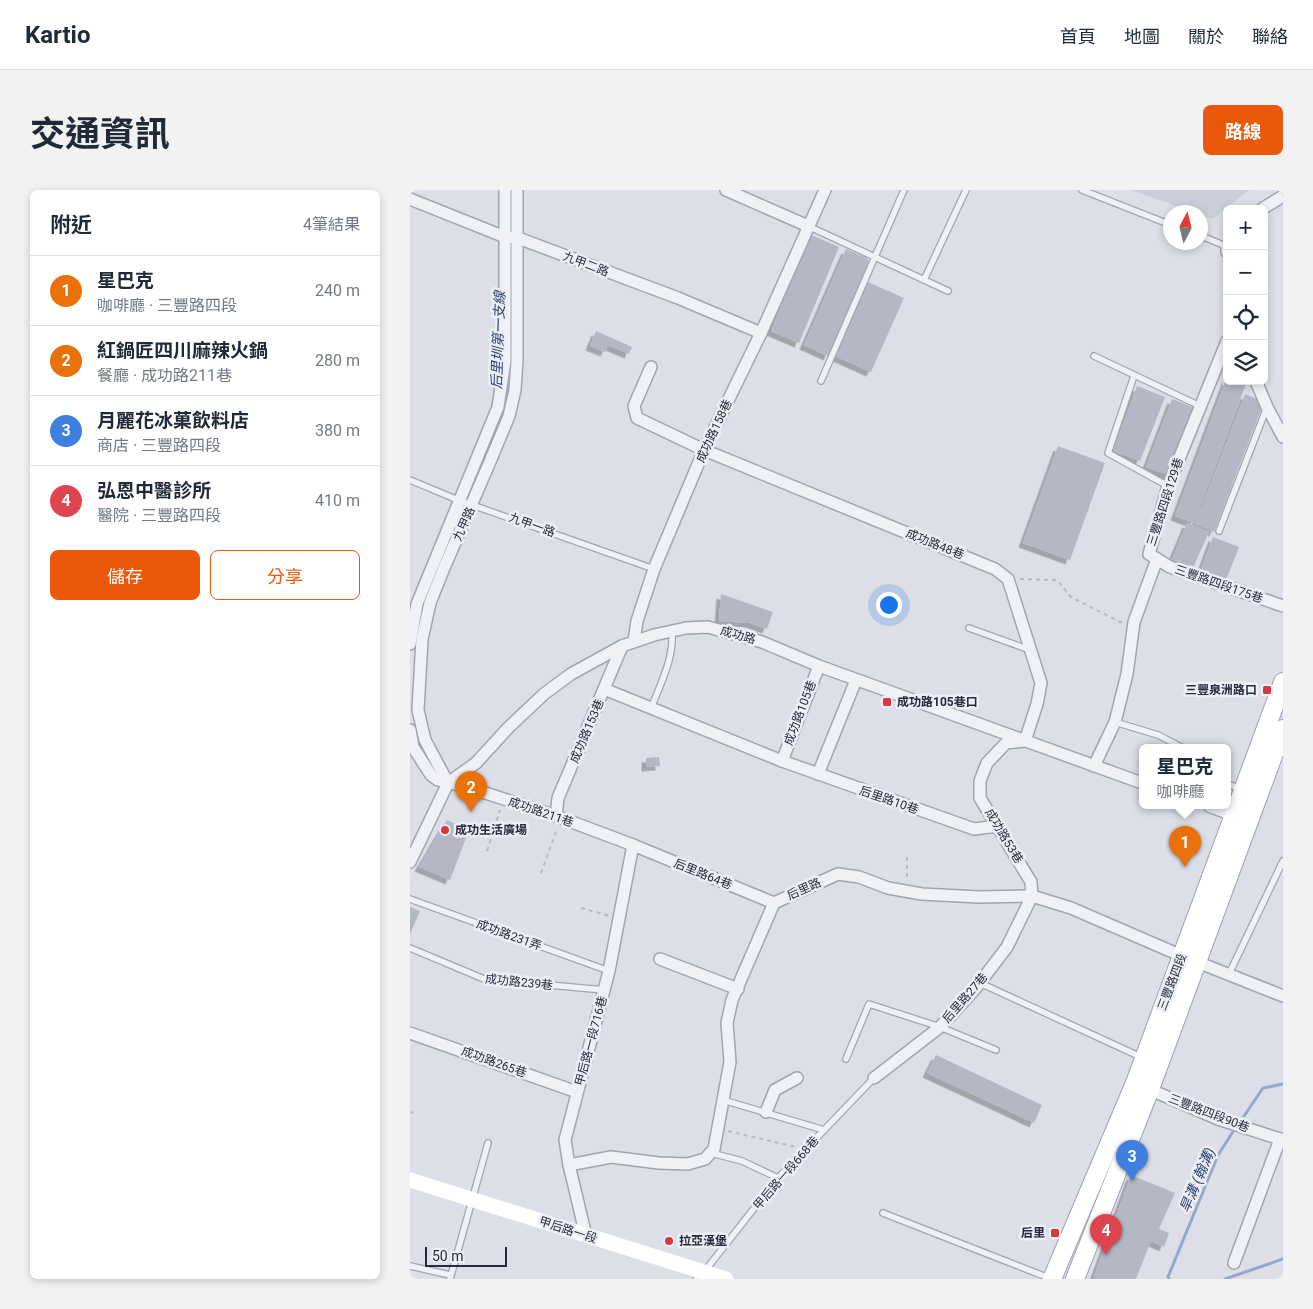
<!DOCTYPE html>
<html lang="zh-TW">
<meta charset="utf-8">
<style>
:root{--surface:#fff;--page:#f2f2f3;--text:#1f2937;--muted:#747a83;--line:#e0e1e3;--accent:#ea580c}
body{margin:0;font-family:Roboto,"Noto Sans TC",sans-serif;background:var(--page);color:var(--text)}
.controls{position:absolute;right:15px;top:15px;display:grid;overflow:hidden;border-radius:8px;box-shadow:0 2px 8px #0003}
.controls button{width:45px;height:45px;display:grid;place-items:center;padding:0;border:0;border-bottom:1px solid var(--line);background:var(--surface);color:var(--text);font:25px sans-serif}
.compass{position:absolute;left:753px;top:15px;width:45px;height:45px;border-radius:50%;background:var(--surface);box-shadow:0 2px 8px #0003;rotate:7deg}
.scale{position:absolute;left:15px;bottom:12px;width:82px;box-sizing:border-box;padding-left:5px;border:2px solid #262b3e;border-top:0;font-size:14px;line-height:18px;white-space:nowrap;color:#262b3e;-webkit-text-stroke:4px #eceff5;paint-order:stroke}
.you{position:absolute;left:478px;top:414px;width:18px;height:18px;margin:-12px;border:4px solid #fff;border-radius:50%;background:#1a73e8;box-shadow:0 0 0 8px #1a73e833}
.badge{display:grid;place-items:center;width:32px;height:32px;border-radius:50%;background:var(--accent);color:#fff;font-size:16px;font-weight:700}
.pin{position:absolute;translate:-50% -41px;filter:drop-shadow(0 1px 2px #0008)}
.pin::after{content:'';position:absolute;top:26px;width:18px;height:15px;background:inherit;clip-path:polygon(0 0,100% 0,50% 100%)}
.popup{position:absolute;left:729px;top:554px;width:92px;height:65px;box-sizing:border-box;display:grid;place-content:center;border-radius:8px;background:var(--surface);filter:drop-shadow(0 1px 4px #0005);font-size:16px;white-space:nowrap;color:var(--muted)}
.popup b{font-size:19px;color:var(--text)}
.popup::after{content:'';position:absolute;left:50%;top:100%;margin-left:-10px;border:10px solid transparent;border-top-color:var(--surface)}
.list{margin:0;padding:0;list-style:none}
h2{display:flex;justify-content:space-between;align-items:center;height:65px;margin:0;padding:0 20px;font-size:21px}
h2 small{font-size:16px;font-weight:400;color:var(--muted)}
.list li{display:grid;grid-template-columns:32px 1fr auto;gap:15px;align-items:center;box-sizing:border-box;height:70px;padding:0 20px;border-top:1px solid var(--line)}
.list b{display:block;font-size:19px;white-space:nowrap}
.list p{margin:0;font-size:16px;white-space:nowrap;color:var(--muted)}
.list em{font-size:16px;font-style:normal;color:var(--muted)}
.actions{display:flex;gap:10px;padding:15px 20px}
.actions a{flex:1;padding:11px 0;border:1px solid var(--accent);border-radius:8px;text-align:center;font-size:18px;color:var(--accent)}
.actions .main{background:var(--accent);color:#fff}
.icon{flex:none;width:28px;height:28px;fill:none;stroke:currentColor;stroke-width:2;stroke-linecap:round;stroke-linejoin:round}
.map{position:relative;flex:none;width:873px;height:1089px;overflow:hidden;border-radius:8px}
header{display:flex;align-items:center;gap:30px;box-sizing:border-box;height:70px;padding:0 25px;background:var(--surface);border-bottom:1px solid var(--line)}
header strong{font-size:24px}
nav{display:flex;gap:28px;margin-inline-start:auto;font-size:18px}
.intro{display:flex;align-items:center;justify-content:space-between;box-sizing:border-box;height:120px;padding:0 30px}
h1{margin:0;font-size:35px}
.button{padding:12px 22px;border-radius:8px;background:var(--accent);color:#fff;font-size:18px;font-weight:700}
main{display:flex;gap:30px;padding:0 30px}
aside{flex:1;background:var(--surface);border-radius:8px;box-shadow:0 2px 8px #0003}
.map>svg:first-child{display:block}
.built{fill:#caced9}
.lines{fill:none;stroke-linecap:round;stroke-linejoin:round}
.stream{stroke:#95a8c9;stroke-width:3}
.building{fill:#b4b8c4;filter:url(#shadow)}
.service-casing{stroke:#a2a5b1;stroke-width:8}
.minor-casing{stroke:#a2a5b1;stroke-width:14}
.primary-casing{stroke:#9ba2b3;stroke-width:20}
.path{stroke:#b7bac2;stroke-width:2;stroke-dasharray:4 4;stroke-linecap:butt}
.service{stroke:#eff1f6;stroke-width:5.5}
.minor{stroke:#eff1f6;stroke-width:11}
.secondary{stroke:#fff;stroke-width:15}
.primary{stroke:#fff;stroke-width:18}
.poi-dot{fill:#d43a3e;stroke:#eceff5;stroke-width:2}
.labels{text-anchor:middle;stroke-width:5;stroke-linejoin:round;paint-order:stroke}
.street-label{font-size:12px;fill:#262b3e;stroke:#eceff5}
.poi-label{font-size:12px;font-weight:bold;fill:#262b3e;stroke:#eceff5;text-anchor:start}
.water-label{font-size:14px;font-style:italic;fill:#2e4474;stroke:#eceff5}
</style>
<header>
<strong>Kartio</strong>
<nav><a>首頁</a><a>地圖</a><a>關於</a><a>聯絡</a></nav>
</header>
<div class="intro"><h1>交通資訊</h1><a class="button">路線</a></div>
<main>
<aside>
<h2>附近<small>4筆結果</small></h2>
<ul class="list">
<li><span class="badge" style="background:#e8710a">1</span><div><b>星巴克</b><p>咖啡廳 · 三豐路四段</p></div><em>240 m</em></li>
<li><span class="badge" style="background:#e8710a">2</span><div><b>紅鍋匠四川麻辣火鍋</b><p>餐廳 · 成功路211巷</p></div><em>280 m</em></li>
<li><span class="badge" style="background:#3f7fe0">3</span><div><b>月麗花冰菓飲料店</b><p>商店 · 三豐路四段</p></div><em>380 m</em></li>
<li><span class="badge" style="background:#e0444e">4</span><div><b>弘恩中醫診所</b><p>醫院 · 三豐路四段</p></div><em>410 m</em></li>
</ul>
<div class="actions"><a class="main">儲存</a><a>分享</a></div>
</aside>
<div class="map">
<svg width="873" height="1089" viewBox="0 0 873 1089">
<defs>
<filter id="shadow"><feDropShadow dx="-4.5" dy="4.5" stdDeviation="0" flood-color="#0004"/></filter>
</defs>
<rect width="100%" height="100%" fill="#dcdfe7"/>
<path class="built" d="M721,0H839L803,29L791,25V22H784Z"/>
<g class="lines">
<g class="stream">
<path d="M101,29V0"/>
<path d="M100,188L101,65"/>
<path d="M65,289L94,221L100,194"/>
<path d="M33,366L50,326"/>
<path d="M18,402L21,395"/>
<path d="M9,438L14,413"/>
<path d="M830,932L853,898L873,894"/>
<path d="M759,1089L758,1087L808,965L826,937"/>
<path d="M815,1089L873,1069"/>
</g>
</g>
<g class="building">
<path d="M401,45L429,57L389,153L361,141Z"/>
<path d="M436,59L457,68L459,72L418,166L394,155Z"/>
<path d="M458,92L494,108L461,182L425,166Z"/>
<path d="M186,141L222,157L219,164L198,155L195,162L180,156Z"/>
<path d="M817,187V191H837L784,333L765,326Z"/>
<path d="M727,196L755,207L730,271L703,261Z"/>
<path d="M835,204L854,212L804,342L785,334Z"/>
<path d="M762,209L785,218L759,285L736,277Z"/>
<path d="M648,256L695,273L660,370L613,353Z"/>
<path d="M777,333L799,342L782,380L761,371Z"/>
<path d="M803,347L829,357L814,395L789,385Z"/>
<path d="M311,404L363,422L357,439L340,433L309,431Z"/>
<path d="M249,567L250,576L236,577V568Z"/>
<path d="M37,630L59,640L40,690L9,677Z"/>
<path d="M0,717L10,721L0,744Z"/>
<path d="M526,865L632,915L624,933L517,883Z"/>
<path d="M721,985L765,1003L749,1039L759,1043L754,1057L741,1051L726,1089H683Z"/>
</g>
<g class="lines">
<g class="service-casing">
<g id="service">
<path d="M672,0L761,35"/>
<path d="M398,36L538,101"/>
<path d="M791,46L816,56"/>
<path d="M514,90L556,0"/>
<path d="M684,166L790,216"/>
<path d="M724,186L698,263L758,296"/>
<path d="M411,191L494,0"/>
<path d="M0,290L48,310L244,379"/>
<path d="M809,341L857,217"/>
<path d="M559,438L620,460"/>
<path d="M241,519C250,494 264,469 262,442"/>
<path d="M705,532L748,545L773,558"/>
<path d="M818,594L832,600"/>
<path d="M0,709L199,781"/>
<path d="M0,758L74,789L194,800"/>
<path d="M819,784L873,671"/>
<path d="M570,793L731,867"/>
<path d="M436,869L459,814L530,837L586,860"/>
<path d="M313,910L414,940"/>
<path d="M301,963L332,971L368,988"/>
<path d="M473,1023L639,1088"/>
<path d="M0,1076L40,1085"/>
<path d="M40,1089L78,953"/>
<path d="M286,1089L294,1082L368,988L464,888"/>
</g>
</g>
<g class="minor-casing">
<g id="minor">
<path d="M316,0L398,36"/>
<path d="M0,9L95,47L108,48L268,108L351,143"/>
<path d="M852,19L873,6"/>
<path d="M817,56V62"/>
<path d="M817,151L758,296L739,364L760,377L873,416"/>
<path d="M241,177L224,216L227,228L294,260L585,379L598,389L631,493L627,514L615,551L596,553L577,573L570,591V608L621,692L622,706L597,757L565,799L530,837L464,888"/>
<path d="M846,191L857,217L873,247"/>
<path d="M224,451L227,431L244,379L294,260L351,143L415,0"/>
<path d="M0,454L7,414L88,217L95,171V0"/>
<path d="M194,499L372,571L564,639L588,636"/>
<path d="M0,540L3,557L21,585L28,590L57,597L146,626L223,655L364,713"/>
<path d="M372,571L409,476"/>
<path d="M684,576L705,532L717,484L724,432L747,369"/>
<path d="M408,584L446,490"/>
<path d="M38,593L15,550L8,520L12,449L20,413L34,378L79,274L99,226L105,200L107,171V0"/>
<path d="M799,616L830,628"/>
<path d="M146,626L148,608L212,456"/>
<path d="M0,672L38,593L66,573L98,538L134,504L161,484L212,456L244,445L276,438L298,437L352,452L409,476L732,593"/>
<path d="M250,769L328,799"/>
<path d="M0,843L167,902"/>
<path d="M734,897L808,929L873,950"/>
<path d="M356,922L365,900L387,888"/>
<path d="M159,975L201,967L249,973L278,974L295,969L304,959L320,872L317,833L322,810L364,713L428,684L449,687L478,698L512,704L569,707L622,706L661,718L772,766L873,806"/>
<path d="M176,1046L159,975L155,950L199,781L223,655"/>
<path d="M824,1073L870,949"/>
</g>
</g>
<g class="primary-casing">
<g id="primary">
<path d="M642,1089L725,893L873,492"/>
<path d="M665,1089L740,899L873,539"/>
</g>
</g>
<g class="path">
<path d="M610,389L647,390L661,407L710,432H714"/>
<path d="M77,661L90,620"/>
<path d="M497,667V689"/>
<path d="M131,683L147,639"/>
<path d="M171,718L200,726"/>
<path d="M0,922L3,923"/>
<path d="M318,941L386,957"/>
</g>
<use href="#service" class="service"/>
<use href="#minor" class="minor"/>
<path class="secondary" d="M0,990L316,1089"/>
<use href="#primary" class="primary"/>
</g>
<g class="poi-dot">
<rect x="852" y="495" width="10" height="10" rx="2.5"/>
<rect x="472" y="507" width="10" height="10" rx="2.5"/>
<circle cx="35" cy="640" r="5"/>
<rect x="640" y="1038" width="10" height="10" rx="2.5"/>
<circle cx="259" cy="1051" r="5"/>
</g>
<g class="labels">
<g class="street-label">
<text transform="translate(176 74) rotate(21)" y="4">九甲二路</text>
<text transform="translate(304 241) rotate(-65)" y="4">成功路158巷</text>
<text transform="translate(755 312) rotate(-72)" y="4">三豐路四段129巷</text>
<text transform="translate(54 334) rotate(-66)" y="4">九甲路</text>
<text transform="translate(122 335) rotate(20)" y="4">九甲一路</text>
<text transform="translate(525 354) rotate(22)" y="4">成功路48巷</text>
<text transform="translate(809 394) rotate(19)" y="4">三豐路四段175巷</text>
<text transform="translate(328 445) rotate(16)" y="4">成功路</text>
<text transform="translate(390 523) rotate(-69)" y="4">成功路105巷</text>
<text transform="translate(177 541) rotate(-67)" y="4">成功路153巷</text>
<text transform="translate(479 610) rotate(19)" y="4">后里路10巷</text>
<text transform="translate(131 622) rotate(19)" y="4">成功路211巷</text>
<text transform="translate(594 646) rotate(59)" y="4">成功路53巷</text>
<text transform="translate(293 684) rotate(22)" y="4">后里路64巷</text>
<text transform="translate(394 699) rotate(-24)" y="4">后里路</text>
<text transform="translate(99 745) rotate(20)" y="4">成功路231弄</text>
<text transform="translate(109 792) rotate(6)" y="4">成功路239巷</text>
<text transform="translate(762 792) rotate(-69)" y="4">三豐路四段</text>
<text transform="translate(555 808) rotate(-49)" y="4">后里路27巷</text>
<text transform="translate(181 851) rotate(-75)" y="4">甲后路一段716巷</text>
<text transform="translate(84 872) rotate(20)" y="4">成功路265巷</text>
<text transform="translate(799 923) rotate(21)" y="4">三豐路四段90巷</text>
<text transform="translate(376 983) rotate(-49)" y="4">甲后路一段668巷</text>
<text transform="translate(158 1040) rotate(18)" y="4">甲后路一段</text>
</g>
<g class="poi-label">
<text x="847" y="504" text-anchor="end">三豐泉洲路口</text>
<text x="487" y="516">成功路105巷口</text>
<text x="45" y="644">成功生活廣場</text>
<text x="635" y="1047" text-anchor="end">后里</text>
<text x="269" y="1055">拉亞漢堡</text>
</g>
<g class="water-label">
<text transform="translate(88 150) rotate(-88)" y="5">后里圳第一支線</text>
<text transform="translate(787 990) rotate(-67)" y="5">旱溝 (翰溝)</text>
</g>
</g>
</svg>
<div class="controls">
<button>+</button>
<button>−</button>
<button><svg class="icon" aria-label="locate" viewBox="0 0 24 24"><circle cx="12" cy="12" r="6"/><path d="M12 2v4M12 18v4M2 12h4M18 12h4"/></svg></button>
<button><svg class="icon" aria-label="layers" viewBox="0 0 24 24"><path d="M12 4l9 5-9 5-9-5zM3 14l9 5 9-5"/></svg></button>
</div>
<svg class="compass" viewBox="-18 -18 36 36"><path d="M0-13l5 13h-10z" fill="#e53935"/><path d="M0 13l5-13h-10z" fill="#747a83"/></svg>
<div class="scale">50 m</div>
<div class="you"></div>
<div class="pin badge" style="left:775px;top:677px;background:#e8710a">1</div>
<div class="popup"><b>星巴克</b>咖啡廳</div>
<div class="pin badge" style="left:61px;top:622px;background:#e8710a">2</div>
<div class="pin badge" style="left:722px;top:991px;background:#3f7fe0">3</div>
<div class="pin badge" style="left:696px;top:1065px;background:#e0444e">4</div>
</div>
</main>
